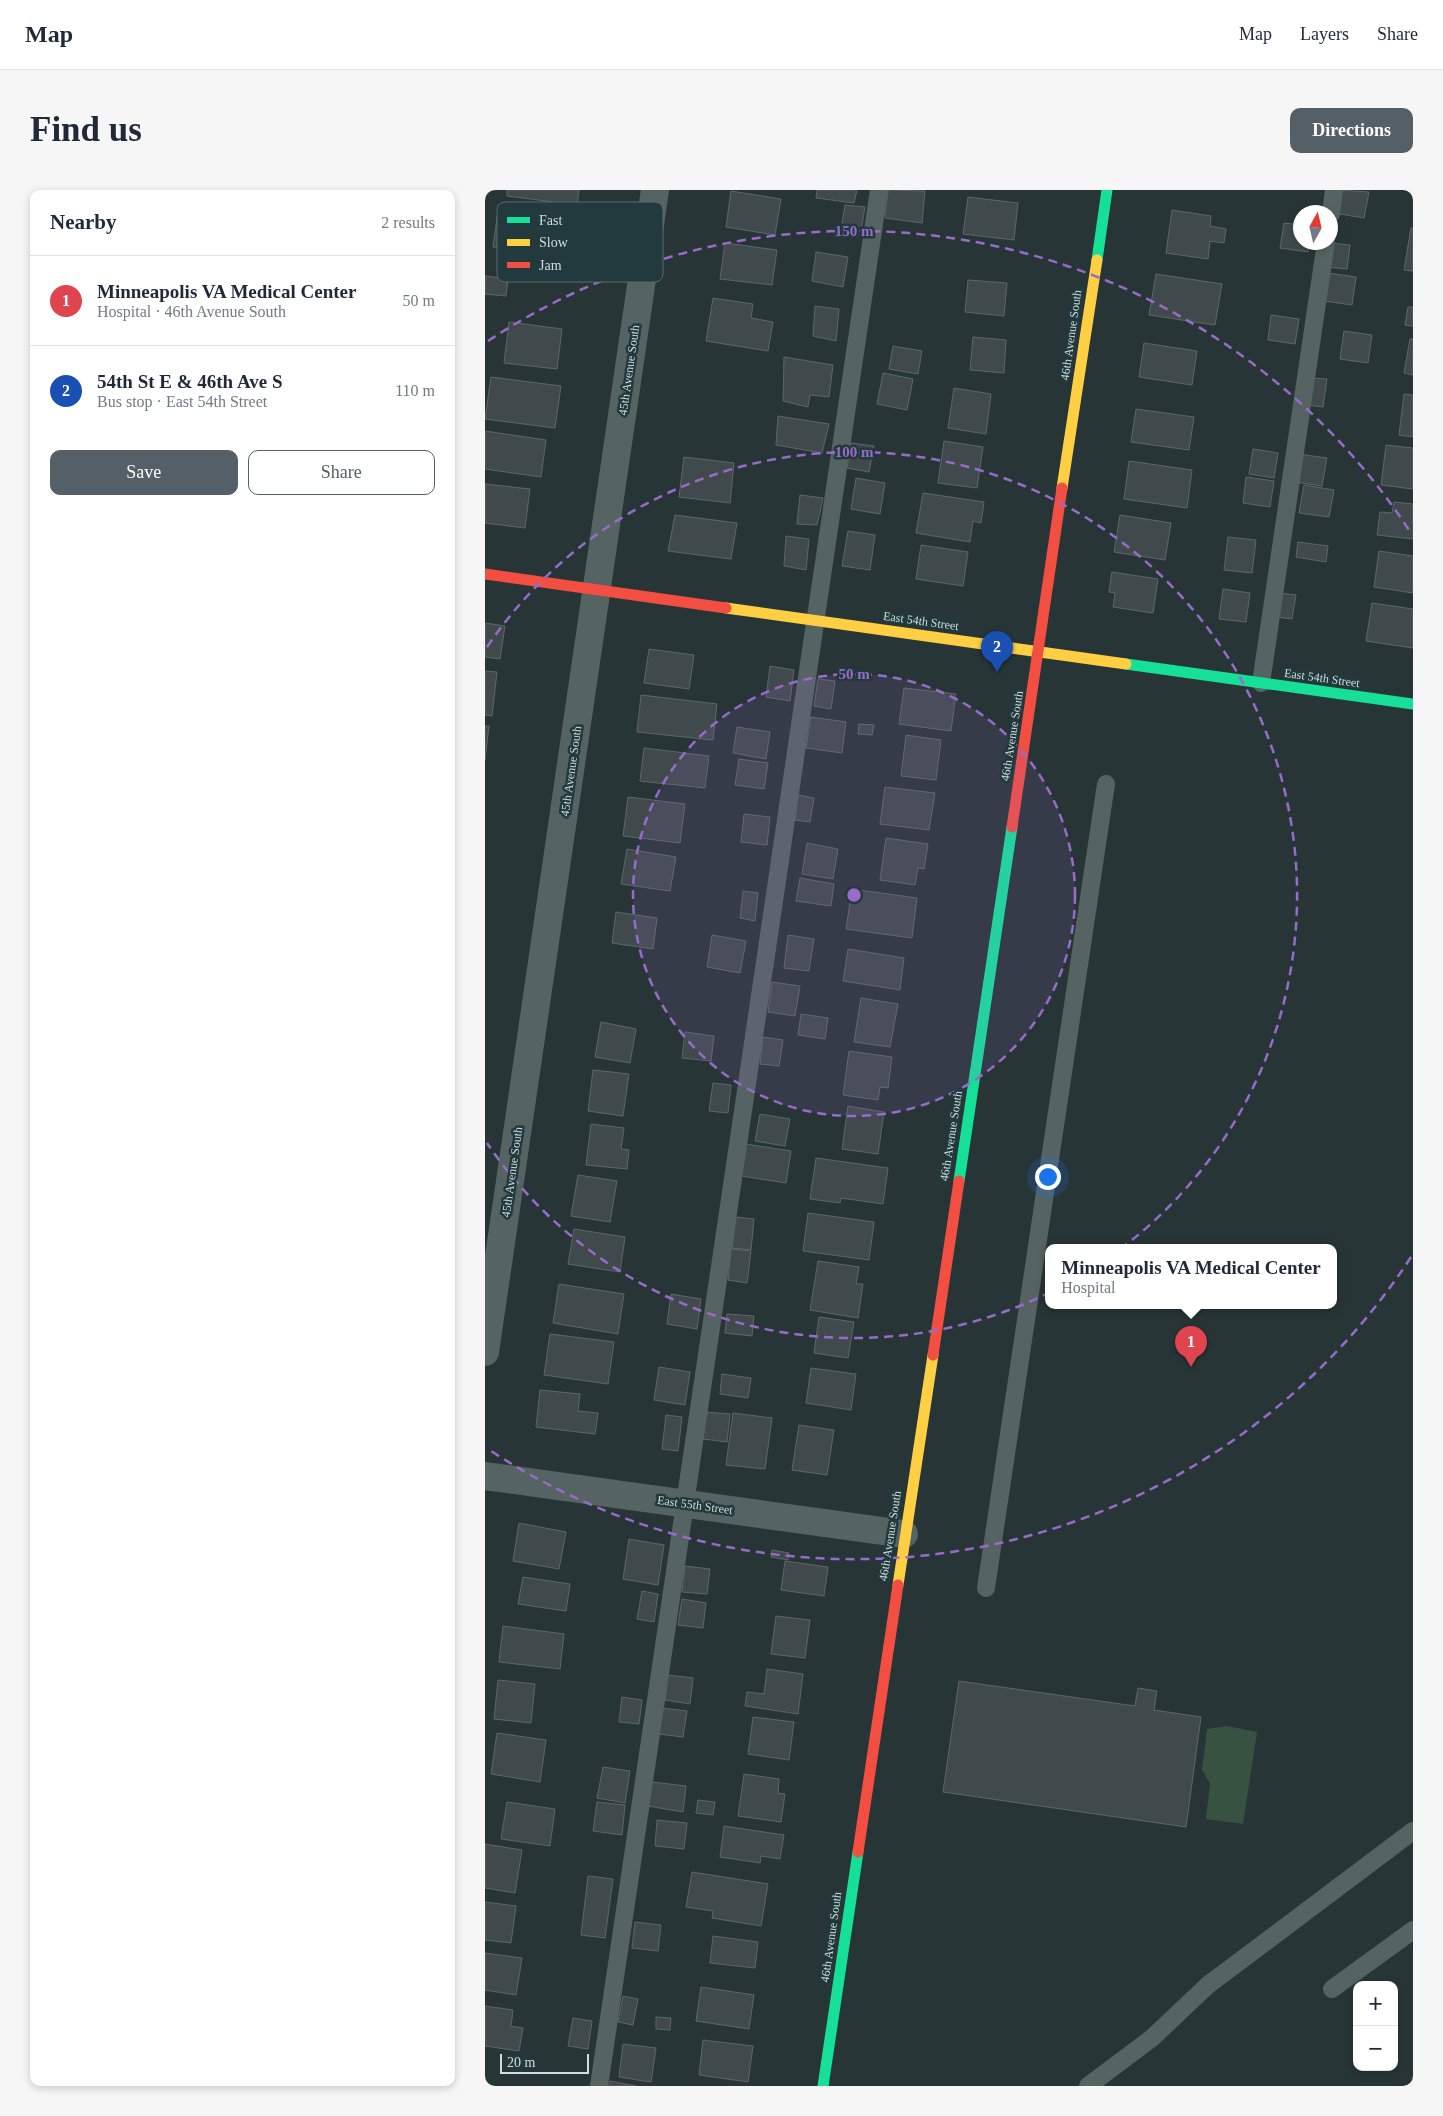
<!DOCTYPE html>
<meta charset="utf-8">
<style>
:root{--surface:#fff;--page:#f6f6f7;--text:#1f2937;--muted:#747a83;--line:#e0e1e3;--accent:#545f68}
body{margin:0;font-family:"Times New Roman",serif;background:var(--page);color:var(--text)}
.controls{position:absolute;right:15px;bottom:15px;display:grid;overflow:hidden;border-radius:10px;box-shadow:0 2px 8px #0003}
.controls button{width:45px;height:45px;display:grid;place-items:center;padding:0;border:0;border-bottom:1px solid var(--line);background:var(--surface);color:var(--text);font:25px sans-serif}
.compass{position:absolute;left:808px;top:15px;width:45px;height:45px;border-radius:50%;background:var(--surface);box-shadow:0 2px 8px #0003;rotate:8deg}
.scale{position:absolute;left:15px;bottom:12px;width:89px;box-sizing:border-box;padding-left:5px;border:2px solid #cfddde;border-top:0;font-size:14px;line-height:18px;white-space:nowrap;color:#cfddde;-webkit-text-stroke:4px #223a3d;paint-order:stroke}
.you{position:absolute;left:562px;top:986px;width:18px;height:18px;margin:-12px;border:4px solid #fff;border-radius:50%;background:#1a73e8;box-shadow:0 0 0 8px #1a73e833}
.badge{display:grid;place-items:center;width:32px;height:32px;border-radius:50%;background:var(--accent);color:#fff;font-size:16px;font-weight:700}
.pin{position:absolute;translate:-50% -41px;filter:drop-shadow(0 1px 2px #0008)}
.pin::after{content:'';position:absolute;top:26px;width:18px;height:15px;background:inherit;clip-path:polygon(0 0,100% 0,50% 100%)}
.popup{position:absolute;left:560px;top:1054px;width:292px;height:65px;box-sizing:border-box;display:grid;place-content:center;border-radius:10px;background:var(--surface);filter:drop-shadow(0 1px 4px #0005);font-size:16px;white-space:nowrap;color:var(--muted)}
.popup b{font-size:19px;color:var(--text)}
.popup::after{content:'';position:absolute;left:50%;top:100%;margin-left:-10px;border:10px solid transparent;border-top-color:var(--surface)}
.list{margin:0;padding:0;list-style:none}
h2{display:flex;justify-content:space-between;align-items:center;height:65px;margin:0;padding:0 20px;font-size:21px}
h2 small{font-size:16px;font-weight:400;color:var(--muted)}
.list li{display:grid;grid-template-columns:32px 1fr auto;gap:15px;align-items:center;box-sizing:border-box;height:90px;padding:0 20px;border-top:1px solid var(--line)}
.list b{display:block;font-size:19px;white-space:nowrap}
.list p{margin:0;font-size:16px;white-space:nowrap;color:var(--muted)}
.list em{font-size:16px;font-style:normal;color:var(--muted)}
.actions{display:flex;gap:10px;padding:15px 20px}
.actions a{flex:1;padding:11px 0;border:1px solid var(--accent);border-radius:10px;text-align:center;font-size:18px;color:var(--accent)}
.actions .main{background:var(--accent);color:#fff}
.map{position:relative;flex:none;width:928px;height:1896px;overflow:hidden;border-radius:10px}
header{display:flex;align-items:center;gap:30px;box-sizing:border-box;height:70px;padding:0 25px;background:var(--surface);border-bottom:1px solid var(--line)}
header strong{font-size:24px}
nav{display:flex;gap:28px;margin-inline-start:auto;font-size:18px}
.intro{display:flex;align-items:center;justify-content:space-between;box-sizing:border-box;height:120px;padding:0 30px}
h1{margin:0;font-size:35px}
.button{padding:12px 22px;border-radius:10px;background:var(--accent);color:#fff;font-size:18px;font-weight:700}
main{display:flex;gap:30px;padding:0 30px}
aside{flex:1;background:var(--surface);border-radius:10px;box-shadow:0 2px 8px #0003}
.map>svg:first-child{display:block}
.green{fill:#385242}
.building{fill:#404a4d;stroke:#5d676a}
.lines{fill:none;stroke-linecap:round;stroke-linejoin:round}
.lane{stroke:#556462;stroke-width:18}
.street{stroke:#556462;stroke-width:28}
.fast{stroke:#16e098;stroke-width:11}
.slow{stroke:#ffcf43;stroke-width:11}
.jam{stroke:#f24e42;stroke-width:11}
.ring{fill:none;stroke:#986aca;stroke-width:2.5;stroke-dasharray:9 6}
.labels{text-anchor:middle;stroke-width:5;stroke-linejoin:round;paint-order:stroke}
.street-label{font-size:12px;fill:#cfddde;stroke:#223a3d}
.key{fill:#223a3d;stroke:#566b6d;stroke-width:1}
.key-label{font-size:14px;fill:#cfddde}
.centre{fill:#986aca;stroke:#223a3d;stroke-width:2.5}
.ring-label{font-size:15px;text-anchor:middle;font-weight:bold;fill:#986aca;stroke:#223a3d;stroke-width:5;stroke-linejoin:round;paint-order:stroke}
</style>
<header>
<strong>Map</strong>
<nav><a>Map</a><a>Layers</a><a>Share</a></nav>
</header>
<div class="intro"><h1>Find us</h1><a class="button">Directions</a></div>
<main>
<aside>
<h2>Nearby<small>2 results</small></h2>
<ul class="list">
<li><span class="badge" style="background:#e0444e">1</span><div><b>Minneapolis VA Medical Center</b><p>Hospital · 46th Avenue South</p></div><em>50 m</em></li>
<li><span class="badge" style="background:#1a4fb4">2</span><div><b>54th St E &amp; 46th Ave S</b><p>Bus stop · East 54th Street</p></div><em>110 m</em></li>
</ul>
<div class="actions"><a class="main">Save</a><a>Share</a></div>
</aside>
<div class="map">
<svg width="928" height="1896" viewBox="0 0 928 1896">
<rect width="100%" height="100%" fill="#283537"/>
<path class="green" d="M742,1536L772,1542L758,1634L721,1629L725,1593L717,1580L722,1539Z"/>
<g class="building">
<path d="M22,0H94L92,15L22,6Z"/>
<path d="M332,0H372L369,13L331,8Z"/>
<path d="M403,0L440,1L437,33L400,28Z"/>
<path d="M853,0L884,2L879,28L849,23Z"/>
<path d="M246,1L296,9L290,45L241,37Z"/>
<path d="M483,7L533,13L529,50L478,44Z"/>
<path d="M360,15L380,17L376,41L356,39Z"/>
<path d="M687,20L726,26L725,36L741,39L739,53L725,51L723,69L681,63Z"/>
<path d="M13,21L93,32L88,68L8,57Z"/>
<path d="M799,33L816,35V52H824L823,62L795,58Z"/>
<path d="M926,38H928V81L919,80Z"/>
<path d="M240,53L292,60L287,95L235,89Z"/>
<path d="M845,53L865,55L862,79L842,77Z"/>
<path d="M331,62L363,67L358,97L327,91Z"/>
<path d="M843,83L871,87L867,115L839,111Z"/>
<path d="M671,84L737,94L730,135L664,125Z"/>
<path d="M0,86L23,89L21,106L0,104Z"/>
<path d="M483,90L522,93L519,126L480,122Z"/>
<path d="M228,108L268,114L266,128L288,132L283,161L221,151Z"/>
<path d="M330,116L354,119L351,151L328,146Z"/>
<path d="M923,117H928V136L920,135Z"/>
<path d="M786,125L814,129L810,154L783,150Z"/>
<path d="M24,132L77,139L72,179L19,173Z"/>
<path d="M859,141L887,145L883,173L855,169Z"/>
<path d="M488,147L521,150L519,183L485,180Z"/>
<path d="M925,149H928V185L919,183Z"/>
<path d="M659,153L712,161L707,195L654,187Z"/>
<path d="M408,156L437,161L433,184L404,179Z"/>
<path d="M299,167L348,175L344,207L325,205L323,217L298,211Z"/>
<path d="M398,183L428,189L422,220L392,214Z"/>
<path d="M6,187L76,196L70,238L0,229Z"/>
<path d="M826,188L842,189L838,217L822,215Z"/>
<path d="M469,198L506,204L501,244L463,238Z"/>
<path d="M919,204L928,205V247L914,245Z"/>
<path d="M651,219L709,227L704,260L646,252Z"/>
<path d="M293,226L344,234L337,263L291,255Z"/>
<path d="M0,241L61,250L56,287L0,279Z"/>
<path d="M459,251L498,257L492,298L453,293Z"/>
<path d="M366,253L389,256L384,282L362,278Z"/>
<path d="M901,255L928,258V299L896,295Z"/>
<path d="M768,259L793,263L789,288L764,284Z"/>
<path d="M814,264L842,268L837,296L810,292Z"/>
<path d="M199,267L249,273L245,313L194,307Z"/>
<path d="M644,271L707,280L702,318L639,309Z"/>
<path d="M761,287L789,291L785,317L758,313Z"/>
<path d="M371,288L400,293L395,324L366,319Z"/>
<path d="M0,294L45,299L40,338L0,333Z"/>
<path d="M819,295L849,300L844,327L814,323Z"/>
<path d="M438,303L499,312L496,333L488,331L485,352L431,343Z"/>
<path d="M315,305L338,308L332,335L312,334Z"/>
<path d="M909,312L928,314V349L892,345L895,322L907,323Z"/>
<path d="M190,325L252,333L246,369L183,361Z"/>
<path d="M635,325L686,333L680,370L629,362Z"/>
<path d="M363,341L390,345L385,380L357,376Z"/>
<path d="M301,346L324,349L321,380L299,376Z"/>
<path d="M743,347L771,350L767,383L739,380Z"/>
<path d="M813,352L843,356L841,372L811,367Z"/>
<path d="M436,355L483,362L478,396L431,389Z"/>
<path d="M894,361L928,366V403L889,397Z"/>
<path d="M627,382L673,389L668,423L628,417L630,403L624,402Z"/>
<path d="M738,399L765,403L761,432L734,429Z"/>
<path d="M795,403L811,405L807,429L792,427Z"/>
<path d="M887,413L928,419V458L881,451Z"/>
<path d="M0,433L20,436L15,469L0,467Z"/>
<path d="M164,459L209,465L204,499L159,493Z"/>
<path d="M285,476L309,480L305,511L281,507Z"/>
<path d="M0,481L12,482L7,526L0,525Z"/>
<path d="M333,489L350,491L346,519L329,516Z"/>
<path d="M419,498L471,504L466,541L414,534Z"/>
<path d="M156,505L232,514L228,550L152,542Z"/>
<path d="M326,527L361,532L357,563L321,558Z"/>
<path d="M374,534L389,535L387,545L373,544Z"/>
<path d="M0,536H4L0,570Z"/>
<path d="M252,537L285,542L281,569L248,563Z"/>
<path d="M421,545L456,550L451,590L416,586Z"/>
<path d="M159,558L224,566L220,598L155,591Z"/>
<path d="M254,569L283,573L279,599L250,595Z"/>
<path d="M400,597L450,603L444,640L395,634Z"/>
<path d="M313,605L329,608L325,632L310,630Z"/>
<path d="M143,607L200,614L195,653L138,646Z"/>
<path d="M259,624L285,627L282,655L256,652Z"/>
<path d="M401,648L443,654L439,679L433,678L430,695L395,690Z"/>
<path d="M322,653L353,659L348,689L317,684Z"/>
<path d="M142,659L191,667L185,701L136,694Z"/>
<path d="M315,688L349,694L346,716L311,711Z"/>
<path d="M367,699L432,708L427,748L361,739Z"/>
<path d="M258,701L273,703L270,731L255,728Z"/>
<path d="M131,722L172,728L168,759L127,753Z"/>
<path d="M227,745L261,751L255,783L222,777Z"/>
<path d="M303,745L329,749L324,781L299,778Z"/>
<path d="M363,759L419,768L415,800L358,791Z"/>
<path d="M287,792L315,796L310,826L283,822Z"/>
<path d="M376,808L413,814L405,857L369,852Z"/>
<path d="M316,824L343,828L340,849L313,845Z"/>
<path d="M116,832L151,839L145,873L110,867Z"/>
<path d="M200,842L229,846L226,871L197,868Z"/>
<path d="M278,847L298,850L294,876L275,874Z"/>
<path d="M364,861L407,867L403,898L395,897L393,910L358,905Z"/>
<path d="M108,880L144,884L138,926L103,921Z"/>
<path d="M228,893L246,895L243,923L224,921Z"/>
<path d="M363,916L399,922L393,964L357,959Z"/>
<path d="M275,924L305,929L300,956L270,951Z"/>
<path d="M106,934L139,938L136,959L144,960L142,979L101,975Z"/>
<path d="M261,954L306,961L301,993L256,986Z"/>
<path d="M331,968L403,978L398,1014L356,1008L355,1013L325,1009Z"/>
<path d="M93,985L132,991L125,1032L86,1026Z"/>
<path d="M323,1023L389,1032L384,1070L318,1061Z"/>
<path d="M251,1027L269,1029L266,1060L247,1058Z"/>
<path d="M89,1039L140,1047L135,1082L83,1074Z"/>
<path d="M246,1059L266,1061L262,1093L243,1090Z"/>
<path d="M333,1071L374,1077L371,1094H378L373,1128L325,1120Z"/>
<path d="M74,1094L139,1104L133,1144L68,1133Z"/>
<path d="M186,1104L216,1109L212,1139L182,1134Z"/>
<path d="M242,1124L269,1126L267,1146L240,1143Z"/>
<path d="M334,1127L369,1132L363,1168L329,1163Z"/>
<path d="M65,1144L129,1152L123,1194L59,1185Z"/>
<path d="M174,1177L205,1182L200,1215L169,1210Z"/>
<path d="M326,1178L371,1184L366,1220L321,1213Z"/>
<path d="M237,1184L266,1188L263,1208L235,1204Z"/>
<path d="M55,1200L95,1204L93,1221L113,1223L110,1244L51,1237Z"/>
<path d="M221,1222L245,1224L242,1252L218,1249Z"/>
<path d="M248,1223L287,1228L280,1279L241,1275Z"/>
<path d="M181,1225L197,1227L193,1261L177,1259Z"/>
<path d="M314,1235L349,1240L342,1285L307,1280Z"/>
<path d="M34,1333L81,1342L74,1379L28,1371Z"/>
<path d="M144,1349L179,1355L173,1395L138,1389Z"/>
<path d="M287,1360L304,1363L303,1370L286,1367Z"/>
<path d="M300,1371L343,1377L339,1406L296,1400Z"/>
<path d="M200,1376L225,1379L222,1404L197,1402Z"/>
<path d="M38,1387L85,1394L81,1421L33,1414Z"/>
<path d="M157,1401L173,1404L169,1432L152,1429Z"/>
<path d="M197,1409L221,1413L218,1438L193,1435Z"/>
<path d="M291,1426L325,1430L320,1468L286,1464Z"/>
<path d="M18,1436L79,1444L75,1479L14,1472Z"/>
<path d="M282,1479L318,1484L313,1524L260,1516L262,1502L279,1504Z"/>
<path d="M183,1485L208,1488L205,1514L180,1510Z"/>
<path d="M13,1490L50,1494L46,1533L9,1529Z"/>
<path d="M474,1491L650,1516L653,1498L672,1501L669,1520L716,1527L701,1637L458,1602Z"/>
<path d="M137,1507L157,1510L154,1534L134,1532Z"/>
<path d="M177,1518L202,1521L198,1547L174,1544Z"/>
<path d="M268,1527L309,1532L304,1570L263,1564Z"/>
<path d="M12,1543L61,1550L55,1592L6,1584Z"/>
<path d="M118,1577L145,1581L140,1613L112,1608Z"/>
<path d="M259,1584L294,1589L293,1603L300,1604L296,1632L253,1626Z"/>
<path d="M167,1592L201,1596L198,1622L163,1616Z"/>
<path d="M213,1610L230,1612L228,1625L211,1623Z"/>
<path d="M22,1612L70,1619L65,1656L16,1649Z"/>
<path d="M112,1612L140,1615L137,1645L108,1641Z"/>
<path d="M172,1630L202,1633L199,1659L170,1656Z"/>
<path d="M239,1636L299,1645L295,1669L276,1666L275,1673L235,1667Z"/>
<path d="M0,1654L37,1660L30,1703L0,1698Z"/>
<path d="M207,1682L283,1694L276,1736L227,1728L228,1721L201,1717Z"/>
<path d="M103,1686L128,1689L120,1748L96,1745Z"/>
<path d="M0,1712L31,1716L26,1753L0,1750Z"/>
<path d="M150,1732L176,1735L173,1761L147,1758Z"/>
<path d="M228,1746L273,1752L270,1778L225,1773Z"/>
<path d="M0,1763L37,1768L31,1805L0,1800Z"/>
<path d="M216,1797L269,1805L264,1839L211,1831Z"/>
<path d="M138,1806L153,1809L148,1835L133,1832Z"/>
<path d="M0,1816L28,1820L26,1836L38,1838L34,1861L0,1856Z"/>
<path d="M171,1827L186,1828L185,1840L171,1839Z"/>
<path d="M88,1828L107,1831L103,1859L83,1856Z"/>
<path d="M218,1850L268,1856L263,1892L214,1885Z"/>
<path d="M138,1854L171,1858L166,1892L134,1887Z"/>
<path d="M125,1891L151,1896H124Z"/>
</g>
<g class="lines">
<g class="lane">
<path d="M846,24L849,0"/>
<path d="M776,493L841,52"/>
<path d="M501,1398L621,594"/>
<path d="M847,1799L928,1740"/>
<path d="M114,1896L394,0"/>
<path d="M603,1896L667,1848L723,1795L928,1641"/>
</g>
<g class="street">
<path d="M0,1162L170,0"/>
<path d="M0,1286L419,1344"/>
</g>
<g class="fast">
<path d="M612,70L622,0"/>
<path d="M641,474L928,514"/>
<path d="M474,991L527,637"/>
<path d="M338,1896L373,1662"/>
</g>
<g class="slow">
<path d="M577,298L612,70"/>
<path d="M241,418L641,474"/>
<path d="M413,1395L448,1165"/>
</g>
<g class="jam">
<path d="M0,384L241,418"/>
<path d="M527,637L577,298"/>
<path d="M448,1165L474,991"/>
<path d="M373,1662L413,1395"/>
</g>
</g>
<circle cx="369" cy="705" r="221" fill="#986aca" fill-opacity=".12"/>
<g class="ring">
<circle cx="369" cy="705" r="221"/>
<path d="M2 457A443 443 0 1 1 2 953"/>
<path d="M926 1067A664 664 0 0 1 3 1259M3 151A664 664 0 0 1 926 343"/>
</g>
<g class="labels">
<g class="street-label">
<text transform="translate(586 145) rotate(-82)" y="4">46th Avenue South</text>
<text transform="translate(144 180) rotate(-82)" y="4">45th Avenue South</text>
<text transform="translate(436 431) rotate(8)" y="4">East 54th Street</text>
<text transform="translate(837 488) rotate(8)" y="4">East 54th Street</text>
<text transform="translate(527 546) rotate(-81)" y="4">46th Avenue South</text>
<text transform="translate(86 581) rotate(-82)" y="4">45th Avenue South</text>
<text transform="translate(466 946) rotate(-81)" y="4">46th Avenue South</text>
<text transform="translate(27 982) rotate(-82)" y="4">45th Avenue South</text>
<text transform="translate(210 1315) rotate(8)" y="4">East 55th Street</text>
<text transform="translate(405 1346) rotate(-81)" y="4">46th Avenue South</text>
<text transform="translate(346 1747) rotate(-82)" y="4">46th Avenue South</text>
</g>
</g>
<rect x="12" y="12" width="166" height="80" rx="8" class="key"/>
<rect x="22" y="27" width="23" height="6" fill="#16e098"/>
<rect x="22" y="49" width="23" height="7" fill="#ffcf43"/>
<rect x="22" y="72" width="23" height="6" fill="#f24e42"/>
<g class="key-label">
<text x="54" y="35">Fast</text>
<text x="54" y="57">Slow</text>
<text x="54" y="80">Jam</text>
</g>
<circle cx="369" cy="705" r="8" class="centre"/>
<g class="ring-label">
<text x="369" y="46">150 m</text>
<text x="369" y="267">100 m</text>
<text x="369" y="489">50 m</text>
</g>
</svg>
<div class="controls">
<button>+</button>
<button>−</button>
</div>
<svg class="compass" viewBox="-18 -18 36 36"><path d="M0-13l5 13h-10z" fill="#e53935"/><path d="M0 13l5-13h-10z" fill="#747a83"/></svg>
<div class="scale">20 m</div>
<div class="you"></div>
<div class="pin badge" style="left:706px;top:1177px;background:#e0444e">1</div>
<div class="popup"><b>Minneapolis VA Medical Center</b>Hospital</div>
<div class="pin badge" style="left:512px;top:482px;background:#1a4fb4">2</div>
</div>
</main>
